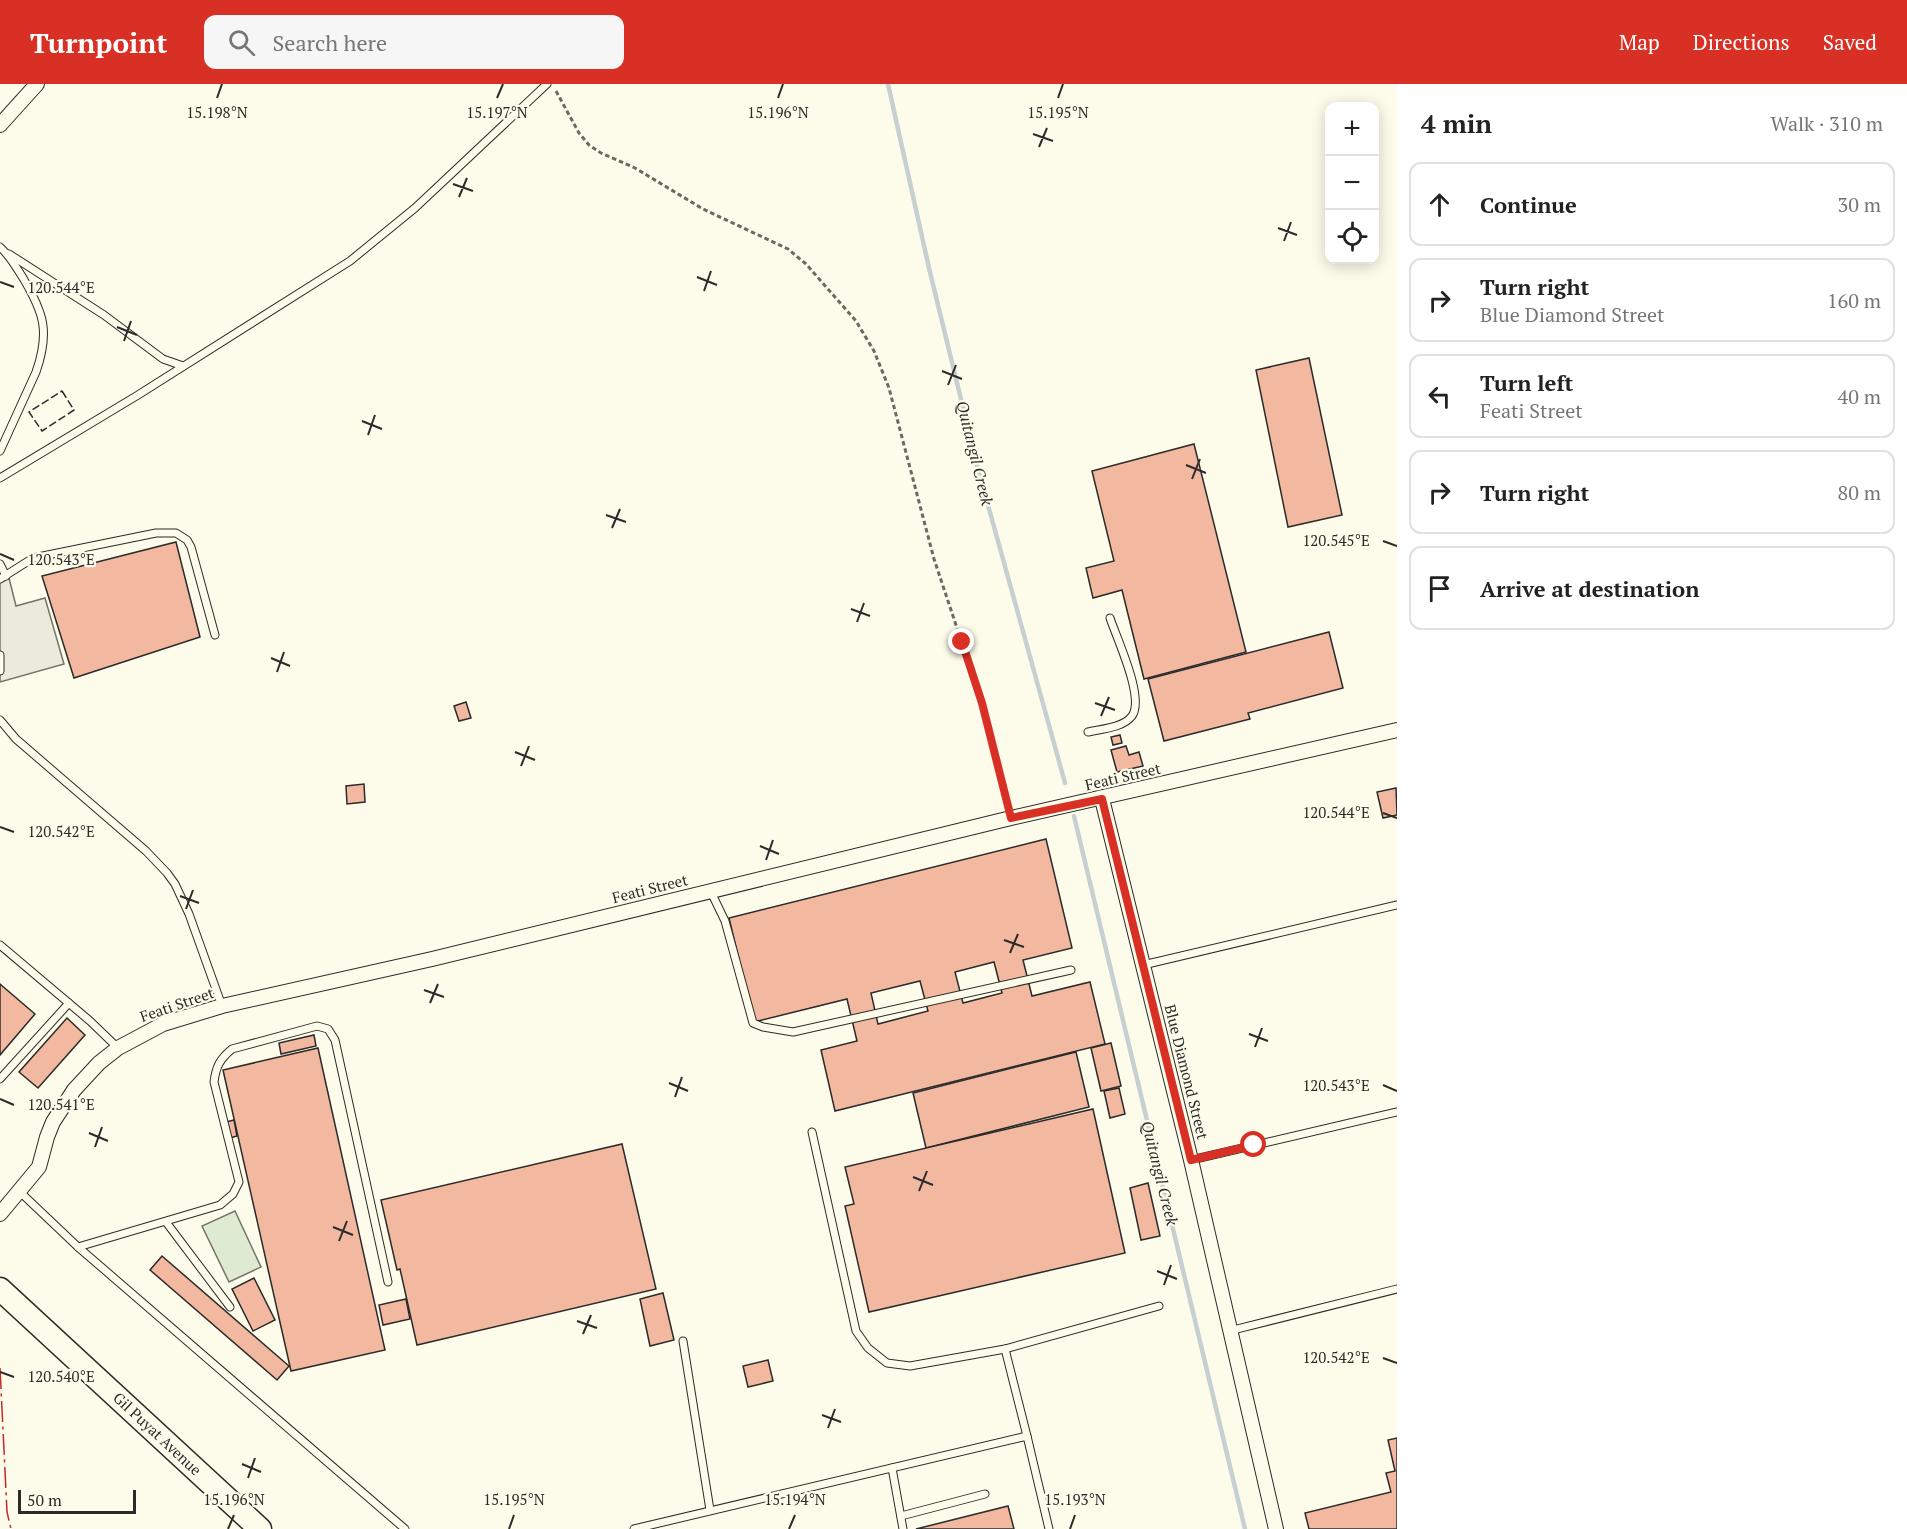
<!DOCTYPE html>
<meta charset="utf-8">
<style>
:root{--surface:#fff;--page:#f6f6f6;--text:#222;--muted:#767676;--line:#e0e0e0;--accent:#d93025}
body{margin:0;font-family:"PT Serif",serif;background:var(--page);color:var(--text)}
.controls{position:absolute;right:18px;top:18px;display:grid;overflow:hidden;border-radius:12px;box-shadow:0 3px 15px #0003}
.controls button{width:54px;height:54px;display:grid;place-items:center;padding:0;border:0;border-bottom:2px solid var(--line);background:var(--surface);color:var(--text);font:30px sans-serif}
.scale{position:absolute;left:18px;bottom:15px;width:118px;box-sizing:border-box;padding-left:6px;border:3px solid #2b2b2b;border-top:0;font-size:16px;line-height:21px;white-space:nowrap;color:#2b2b2b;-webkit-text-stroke:4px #fdfbea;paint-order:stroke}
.stop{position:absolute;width:18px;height:18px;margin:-14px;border:4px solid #d93025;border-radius:50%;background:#fff}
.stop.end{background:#d93025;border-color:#fff;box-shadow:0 2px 6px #0008}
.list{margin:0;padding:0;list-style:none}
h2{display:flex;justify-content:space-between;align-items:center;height:78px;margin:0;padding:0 24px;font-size:26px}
h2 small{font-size:20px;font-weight:400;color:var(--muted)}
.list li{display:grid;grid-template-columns:39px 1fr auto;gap:18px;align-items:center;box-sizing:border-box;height:84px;margin:0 12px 12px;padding:0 12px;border:2px solid var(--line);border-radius:12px}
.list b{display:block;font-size:22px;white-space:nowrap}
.list p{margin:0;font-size:20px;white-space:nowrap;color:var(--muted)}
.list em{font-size:20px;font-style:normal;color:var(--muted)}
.icon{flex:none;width:33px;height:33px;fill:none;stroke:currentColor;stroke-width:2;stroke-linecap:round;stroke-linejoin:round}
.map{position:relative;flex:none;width:1397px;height:1445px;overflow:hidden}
header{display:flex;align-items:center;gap:36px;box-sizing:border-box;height:84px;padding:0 30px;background:var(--accent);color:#fff}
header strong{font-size:28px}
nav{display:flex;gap:33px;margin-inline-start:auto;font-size:21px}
.search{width:420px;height:54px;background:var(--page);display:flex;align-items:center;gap:15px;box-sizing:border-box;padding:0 21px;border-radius:12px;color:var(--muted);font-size:22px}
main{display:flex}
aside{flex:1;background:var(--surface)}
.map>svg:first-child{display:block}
.green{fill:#deebd1;stroke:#74746e;stroke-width:1.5}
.parking{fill:#eceadb;stroke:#74746e;stroke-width:1.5}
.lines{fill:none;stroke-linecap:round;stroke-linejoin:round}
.stream{stroke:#c7d0d0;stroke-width:4.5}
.building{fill:#f2b8a0;stroke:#2b2b2b;stroke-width:1.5;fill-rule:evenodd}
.lane-casing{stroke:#2b2b2b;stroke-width:9}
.street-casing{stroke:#2b2b2b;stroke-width:16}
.primary-casing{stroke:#2b2b2b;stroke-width:25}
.path{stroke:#6a6964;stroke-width:3;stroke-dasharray:4.5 3;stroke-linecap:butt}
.lane{stroke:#fdfbea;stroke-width:7}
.street{stroke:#fdfbea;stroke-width:14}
.primary{stroke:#fdfbea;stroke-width:22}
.fence{stroke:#2b2b2b;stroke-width:1.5;stroke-dasharray:8 3;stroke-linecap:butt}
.power{stroke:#c62828;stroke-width:1.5;stroke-dasharray:21 4.5 3 4.5;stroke-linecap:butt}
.route{stroke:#d93025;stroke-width:8}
.ticks{fill:none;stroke:#2b2b2b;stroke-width:2}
.labels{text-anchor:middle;stroke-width:4.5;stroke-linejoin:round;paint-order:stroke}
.street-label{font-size:15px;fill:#2b2b2b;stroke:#fdfbea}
.water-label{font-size:16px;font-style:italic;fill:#2b2b2b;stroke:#fdfbea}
.ticks-label{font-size:15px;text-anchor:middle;fill:#2b2b2b;stroke:#fdfbea;stroke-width:4.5;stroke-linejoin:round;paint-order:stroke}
</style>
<header>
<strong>Turnpoint</strong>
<div class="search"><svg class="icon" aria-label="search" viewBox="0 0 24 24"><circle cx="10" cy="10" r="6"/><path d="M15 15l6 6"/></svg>Search here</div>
<nav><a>Map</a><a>Directions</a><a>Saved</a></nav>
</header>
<main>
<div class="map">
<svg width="1397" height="1445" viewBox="0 0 1397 1445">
<rect width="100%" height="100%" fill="#fdfbea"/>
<path class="green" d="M235,1127L261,1183L229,1198L202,1142Z"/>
<path class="parking" d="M9,494L16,522L45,514L64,580L0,598V499Z"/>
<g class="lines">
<g class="stream">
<path d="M888,0L929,184L978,385L1065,699"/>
<path d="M1074,732L1245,1445"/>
</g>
</g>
<g class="building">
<path d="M1309,274L1342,431L1288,443L1256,286Z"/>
<path d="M1194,360L1246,568L1144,595L1122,506L1093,514L1086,484L1114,477L1092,387Z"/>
<path d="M176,458L200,553L74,594L42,492Z"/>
<path d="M1329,548L1343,604L1248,629L1250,635L1164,657L1148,595Z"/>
<path d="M466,618L471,634L459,637L454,622Z"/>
<path d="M1120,651L1122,659L1113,661L1111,653Z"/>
<path d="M1126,662L1129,671L1139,668L1143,682L1117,688L1111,666Z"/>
<path d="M364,700L365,718L347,720L346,702Z"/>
<path d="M1396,704L1397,731L1383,734L1377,708Z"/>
<path d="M1046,755L1072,864L1023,876L1032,912L1090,898L1105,960L835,1027L821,966L857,957L847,915L754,938L729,834ZM994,878L1002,909L963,919L955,888ZM920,897L928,927L878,940L871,909Z"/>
<path d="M0,900L35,930L0,971Z"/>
<path d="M67,934L85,951L38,1004L19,988Z"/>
<path d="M314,951L316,962L281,970L279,959Z"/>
<path d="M1111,959L1121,1002L1101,1007L1091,964Z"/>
<path d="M318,964L385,1266L291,1287L223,986Z"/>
<path d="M1076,968L1089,1023L926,1064L913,1009Z"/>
<path d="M1119,1004L1125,1030L1110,1034L1104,1007Z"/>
<path d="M1093,1025L1125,1169L869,1228L845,1122L854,1120L845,1083Z"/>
<path d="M234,1036L237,1052L230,1054L226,1038Z"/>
<path d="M622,1060L656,1205L417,1261L400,1185L397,1186L381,1116Z"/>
<path d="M1148,1099L1160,1152L1141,1156L1130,1104Z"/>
<path d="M162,1172L289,1282L277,1296L150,1186Z"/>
<path d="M254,1194L275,1236L253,1247L232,1205Z"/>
<path d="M663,1209L674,1256L650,1262L640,1215Z"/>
<path d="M406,1215L410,1235L383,1241L379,1221Z"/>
<path d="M768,1276L773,1297L748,1303L743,1282Z"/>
<path d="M1397,1354V1445H1309L1305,1429L1391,1408L1386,1389L1395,1387L1388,1356Z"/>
<path d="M1008,1422L1014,1445H916Z"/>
</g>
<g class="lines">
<g class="lane-casing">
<g id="lane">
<path d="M0,163C10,172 16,183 23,194C44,229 50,248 36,288L0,367"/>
<path d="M9,170L104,231L163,275L183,282"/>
<path d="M0,394L138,311L350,177L415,124L547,0"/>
<path d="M0,480L6,492"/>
<path d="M0,495L33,474L156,449H176L187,456L191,463L215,551"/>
<path d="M0,571V587"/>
<path d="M0,636L16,655L146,767L167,789L175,800L189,830L222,922"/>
<path d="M1088,648C1101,645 1123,644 1132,632C1145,614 1117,555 1110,534"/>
<path d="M711,808L725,837L753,939L763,943L793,948L1071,886"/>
<path d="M0,861L90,937L118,964"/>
<path d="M1143,881L1397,821"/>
<path d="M0,995L69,919"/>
<path d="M812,1048L856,1247L868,1264L887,1279L910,1282L1005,1265L1159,1222"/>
<path d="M1191,1076L1397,1028"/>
<path d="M19,1107L78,1163L405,1445"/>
<path d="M166,1138L230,1223"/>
<path d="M78,1163L220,1121L233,1110L239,1098L214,998C216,982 220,975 232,965L317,942L328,945L335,956L388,1198"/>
<path d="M1229,1247L1397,1205"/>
<path d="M683,1257L710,1426"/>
<path d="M1005,1265L1027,1352"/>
<path d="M892,1384L903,1445"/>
<path d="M901,1432L985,1410"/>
<path d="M634,1445L1027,1352L1049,1445"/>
</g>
</g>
<g class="street-casing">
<g id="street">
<path d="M0,41L37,0"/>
<path d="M1102,715L1191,1076L1276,1445"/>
<path d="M0,1130L39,1083L47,1053L53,1038L74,1006L99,979L118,964L163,940L222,922L432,875L1011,734L1397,646"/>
</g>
</g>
<g class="primary-casing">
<path id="primary" d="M0,1205L260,1445"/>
</g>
<path class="path" d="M556,7L579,49L589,61L601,69L635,84L703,125L788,165L806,180L856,237L874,267L889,304L934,475L982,619L1008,720"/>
<use href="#lane" class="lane"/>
<use href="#street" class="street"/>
<use href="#primary" class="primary"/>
<path class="fence" d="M62,307L74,326L42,347L29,328Z"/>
<path class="power" d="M0,1284L7,1428L11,1445"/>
</g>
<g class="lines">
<path class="route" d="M962,558L982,619L1011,734L1102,715L1191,1076L1254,1061"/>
</g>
<path class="ticks" d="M217,14L222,0M497,14L503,0M778,14L783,0M1058,14L1063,0M1033,50L1053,57M1039,63L1047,44M453,100L473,107M459,113L467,94M1278,144L1297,151M1284,157L1291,138M697,193L717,201M0,198L14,203M704,207L711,187M117,243L137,251M124,257L131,237M942,287L962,295M948,301L956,281M362,337L382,345M368,351L375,331M1186,381L1206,389M1192,395L1200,375M606,431L626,438M612,444L620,425M1383,457L1397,462M0,470L14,476M851,525L870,532M857,538L864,519M271,574L290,582M277,588L284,568M1095,619L1115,626M1101,632L1109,613M515,668L535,676M521,682L529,662M1383,729L1397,734M0,743L14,748M760,762L779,770M766,776L773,756M180,812L199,819M186,825L193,806M1004,856L1024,863M1010,869L1018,850M424,906L444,913M430,919L438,900M1249,950L1268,957M1255,963L1262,944M669,999L688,1007M1383,1001L1397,1007M675,1013L682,993M0,1015L14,1021M89,1049L108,1057M95,1063L102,1043M913,1093L933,1101M919,1107L927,1087M333,1143L353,1151M339,1157L347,1137M1157,1187L1177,1195M1164,1201L1171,1181M577,1237L597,1244M583,1250L591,1231M1383,1274L1397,1279M0,1288L14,1293M822,1331L841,1338M828,1344L835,1325M242,1380L261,1388M248,1394L255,1374M228,1445L234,1431M509,1445L514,1431M789,1445L795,1431M1070,1445L1075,1431"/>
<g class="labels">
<g class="street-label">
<text transform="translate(1123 693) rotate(-13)" y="5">Feati Street</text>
<text transform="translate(650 805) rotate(-14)" y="5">Feati Street</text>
<text transform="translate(177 921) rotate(-19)" y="5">Feati Street</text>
<text transform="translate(1186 988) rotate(76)" y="5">Blue Diamond Street</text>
<text transform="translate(157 1350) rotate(43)" y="5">Gil Puyat Avenue</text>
</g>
<g class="water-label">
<text transform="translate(975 369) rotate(76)" y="6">Quitangil Creek</text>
<text transform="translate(1160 1089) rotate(76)" y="6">Quitangil Creek</text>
</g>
</g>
<g class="ticks-label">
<text x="217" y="34">15.198°N</text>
<text x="778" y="34">15.196°N</text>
<text x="1058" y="34">15.195°N</text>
<text x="497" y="34">15.197°N</text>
<text x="61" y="209">120.544°E</text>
<text x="1336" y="462">120.545°E</text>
<text x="61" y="481">120.543°E</text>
<text x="1336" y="734">120.544°E</text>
<text x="61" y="753">120.542°E</text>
<text x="1336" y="1007">120.543°E</text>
<text x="61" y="1026">120.541°E</text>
<text x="1336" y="1279">120.542°E</text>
<text x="61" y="1298">120.540°E</text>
<text x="234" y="1421">15.196°N</text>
<text x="514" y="1421">15.195°N</text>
<text x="795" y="1421">15.194°N</text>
<text x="1075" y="1421">15.193°N</text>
</g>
</svg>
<div class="controls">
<button>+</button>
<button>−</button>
<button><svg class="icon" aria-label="locate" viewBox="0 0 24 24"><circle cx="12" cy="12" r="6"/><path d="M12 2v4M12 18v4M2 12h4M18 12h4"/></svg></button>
</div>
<div class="scale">50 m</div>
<div class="stop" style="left:1254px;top:1061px"></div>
<div class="stop end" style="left:962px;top:558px"></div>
</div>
<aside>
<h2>4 min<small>Walk · 310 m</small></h2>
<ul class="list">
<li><svg class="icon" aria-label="ahead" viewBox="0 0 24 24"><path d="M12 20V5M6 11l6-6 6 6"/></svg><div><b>Continue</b></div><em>30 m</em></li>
<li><svg class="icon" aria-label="right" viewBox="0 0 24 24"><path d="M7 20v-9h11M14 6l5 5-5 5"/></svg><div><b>Turn right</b><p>Blue Diamond Street</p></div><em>160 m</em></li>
<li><svg class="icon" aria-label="left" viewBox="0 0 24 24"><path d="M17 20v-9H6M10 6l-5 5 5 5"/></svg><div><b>Turn left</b><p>Feati Street</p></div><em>40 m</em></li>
<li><svg class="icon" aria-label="right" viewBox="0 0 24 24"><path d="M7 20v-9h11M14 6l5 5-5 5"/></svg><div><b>Turn right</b></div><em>80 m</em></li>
<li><svg class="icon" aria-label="arrive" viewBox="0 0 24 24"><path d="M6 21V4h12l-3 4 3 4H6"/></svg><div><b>Arrive at destination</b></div></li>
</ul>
</aside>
</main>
